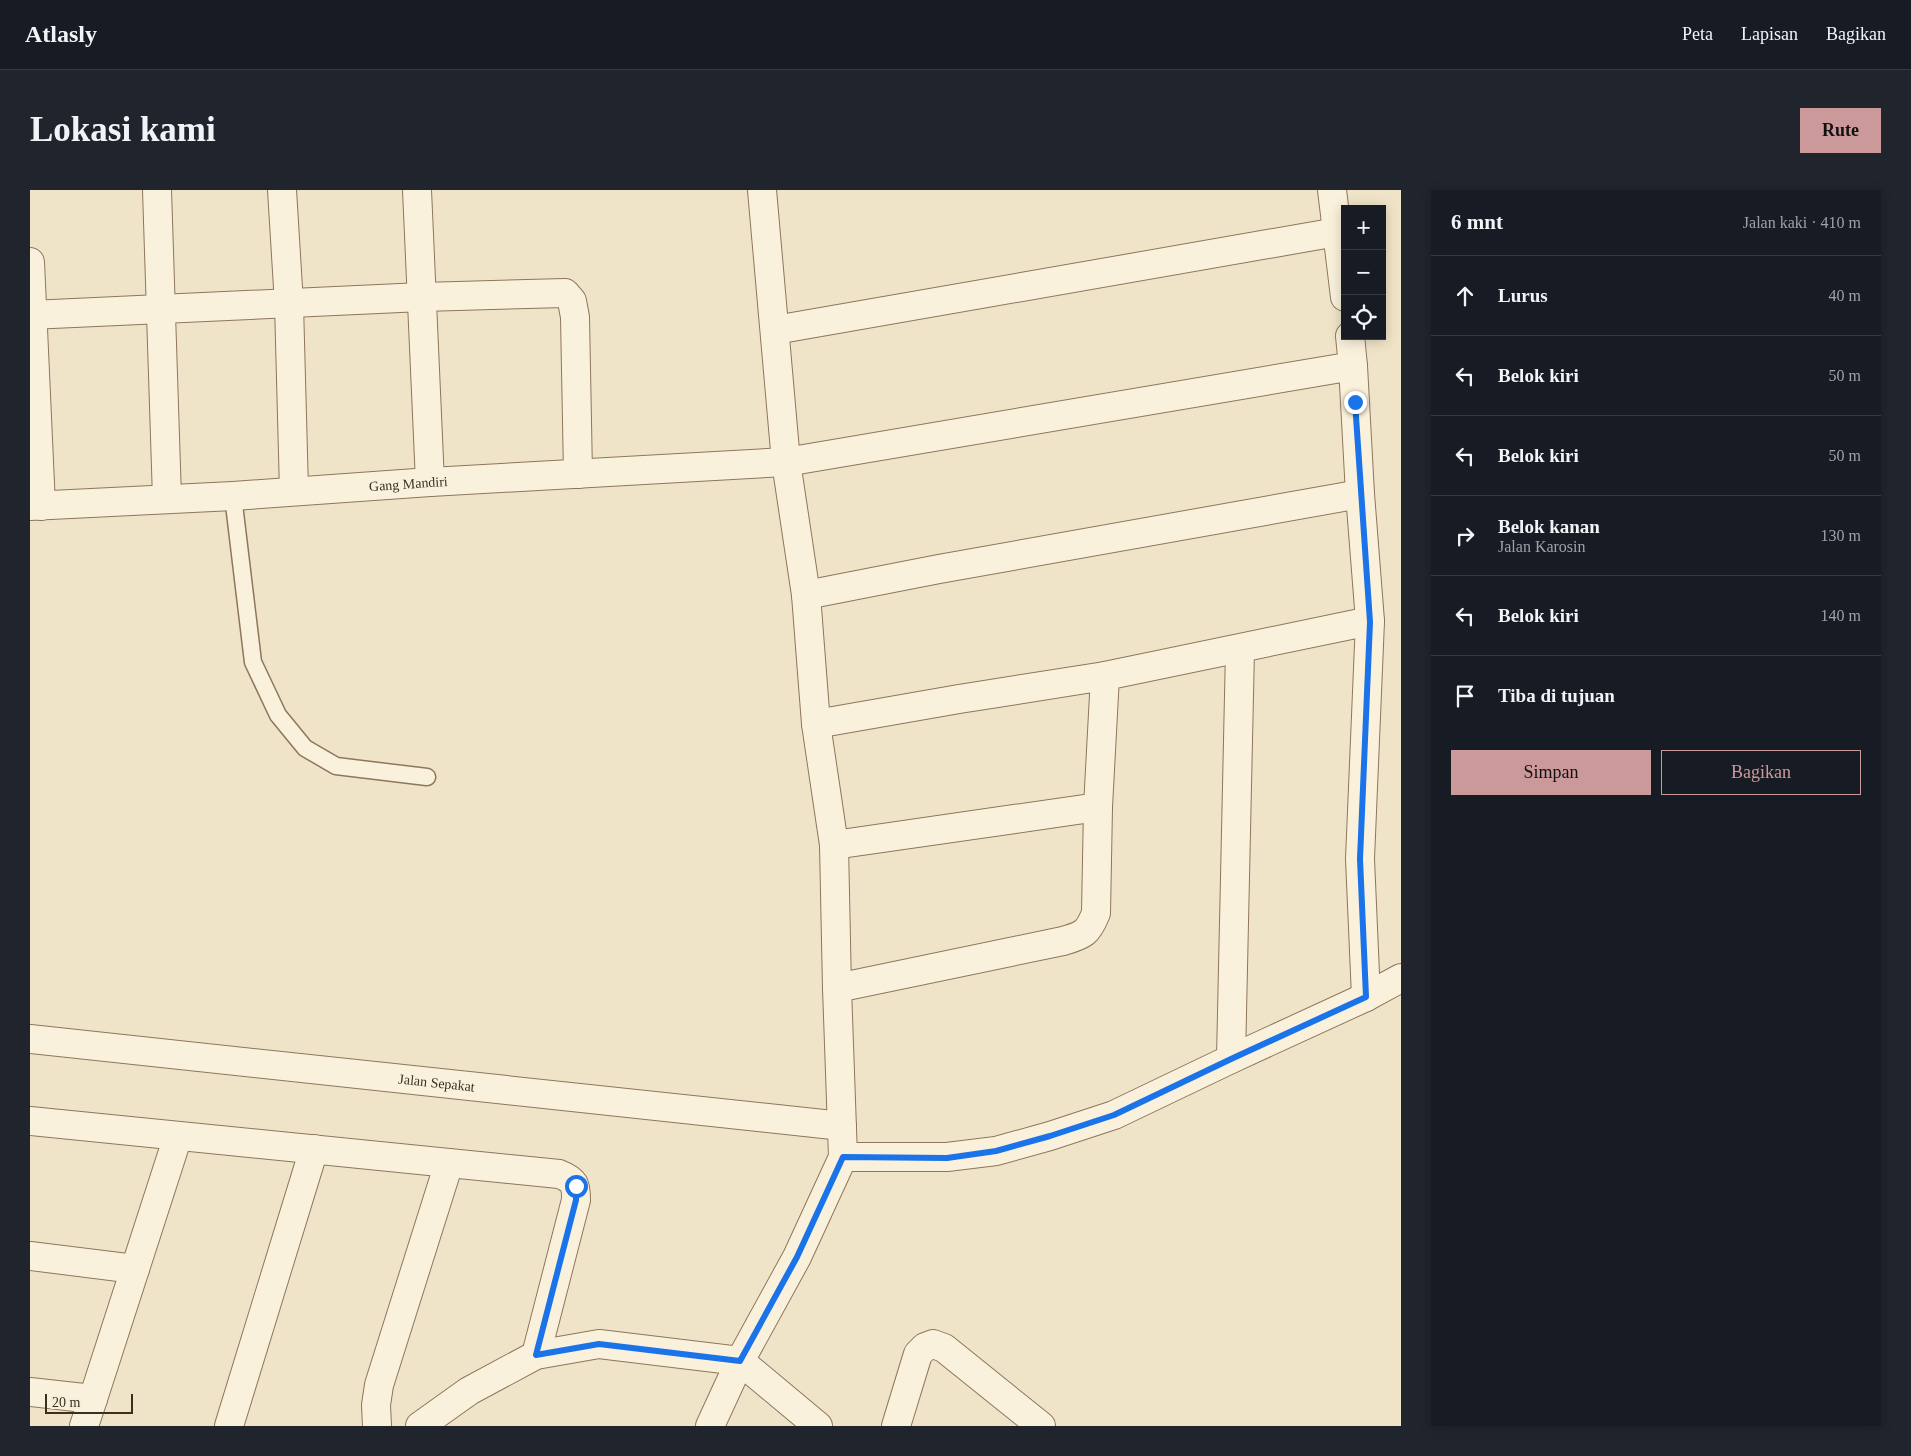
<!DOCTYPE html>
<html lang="id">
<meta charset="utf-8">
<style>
:root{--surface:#171b24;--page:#20242c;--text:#f1f3f6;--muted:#9ea1a6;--line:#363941;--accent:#cc999b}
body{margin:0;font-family:"Times New Roman",serif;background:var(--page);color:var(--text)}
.controls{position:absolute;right:15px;top:15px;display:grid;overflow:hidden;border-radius:0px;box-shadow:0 2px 12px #0003}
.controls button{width:45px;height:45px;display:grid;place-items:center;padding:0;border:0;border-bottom:1px solid var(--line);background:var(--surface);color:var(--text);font:25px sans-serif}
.scale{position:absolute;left:15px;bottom:12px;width:88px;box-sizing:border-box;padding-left:5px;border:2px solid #3d2e20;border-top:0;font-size:14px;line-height:18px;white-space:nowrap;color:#3d2e20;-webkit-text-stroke:4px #f7eed8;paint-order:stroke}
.stop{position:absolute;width:15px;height:15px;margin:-11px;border:4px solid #1a73e8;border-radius:50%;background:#fff}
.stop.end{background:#1a73e8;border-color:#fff;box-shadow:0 1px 5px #0008}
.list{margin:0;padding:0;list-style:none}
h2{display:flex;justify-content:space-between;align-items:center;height:65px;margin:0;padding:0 20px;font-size:21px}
h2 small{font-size:16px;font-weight:400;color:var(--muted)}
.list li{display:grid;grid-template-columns:32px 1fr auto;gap:15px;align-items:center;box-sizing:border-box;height:80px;padding:0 20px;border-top:1px solid var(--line)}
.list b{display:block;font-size:19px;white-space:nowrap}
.list p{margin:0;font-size:16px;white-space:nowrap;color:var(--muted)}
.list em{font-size:16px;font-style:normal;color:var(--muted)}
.actions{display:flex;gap:10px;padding:15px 20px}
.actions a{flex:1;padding:11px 0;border:1px solid var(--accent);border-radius:0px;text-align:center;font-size:18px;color:var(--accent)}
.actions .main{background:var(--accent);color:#111}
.icon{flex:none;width:28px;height:28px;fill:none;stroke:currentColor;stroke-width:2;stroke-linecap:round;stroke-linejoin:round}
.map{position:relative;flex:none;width:1371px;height:1236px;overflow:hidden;border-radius:0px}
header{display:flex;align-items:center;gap:30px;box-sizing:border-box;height:70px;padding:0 25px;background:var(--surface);border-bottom:1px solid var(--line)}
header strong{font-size:24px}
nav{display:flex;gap:28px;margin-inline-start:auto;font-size:18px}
.intro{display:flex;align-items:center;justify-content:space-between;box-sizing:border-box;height:120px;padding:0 30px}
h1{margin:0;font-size:35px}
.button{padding:12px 22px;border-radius:0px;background:var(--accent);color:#111;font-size:18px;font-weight:700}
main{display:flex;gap:30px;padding:0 30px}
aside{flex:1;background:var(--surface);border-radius:0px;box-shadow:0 2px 12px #0003}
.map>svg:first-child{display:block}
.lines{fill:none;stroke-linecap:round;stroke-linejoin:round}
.lane-casing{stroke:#8d765c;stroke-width:19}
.street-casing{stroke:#8d765c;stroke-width:30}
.lane{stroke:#faf1dc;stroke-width:16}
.street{stroke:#faf1dc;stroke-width:28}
.route{stroke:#1a73e8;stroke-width:6}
.labels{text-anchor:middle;stroke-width:4;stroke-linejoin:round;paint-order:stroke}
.street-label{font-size:14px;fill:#3d2e20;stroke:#f7eed8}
</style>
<header>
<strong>Atlasly</strong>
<nav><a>Peta</a><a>Lapisan</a><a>Bagikan</a></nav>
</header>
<div class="intro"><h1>Lokasi kami</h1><a class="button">Rute</a></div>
<main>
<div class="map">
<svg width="1371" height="1236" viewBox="0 0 1371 1236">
<rect width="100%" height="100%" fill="#f0e4c8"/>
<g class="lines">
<g class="lane-casing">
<path id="lane" d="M203,306L223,472L248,525L275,558L306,576L397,587"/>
</g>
<g class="street-casing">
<g id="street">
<path d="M127,0L137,308"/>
<path d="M252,0L259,114L264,301"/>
<path d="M387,0L400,292"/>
<path d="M1302,0L1315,107"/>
<path d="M0,72L11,316"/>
<path d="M0,125L392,107L535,103L542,111L545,127L548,284"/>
<path d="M745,140L1307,42"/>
<path d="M1320,146L1323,176"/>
<path id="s1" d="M0,316L203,306L400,292L756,272L1323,176L1330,304L1340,431"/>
<path d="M776,405L909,379L1330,304"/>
<path d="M786,534L929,509L1075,486"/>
<path d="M804,655L1068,617"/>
<path d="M807,798L1033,751C1054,745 1058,743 1066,723L1068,617L1075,486L1340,431L1330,669L1336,807"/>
<path id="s2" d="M0,849L812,936"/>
<path d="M1201,869L1210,460"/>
<path d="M0,931L529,984C545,990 546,995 546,1010L506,1165"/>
<path d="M813,967H917L966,961L1020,946L1084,925L1201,869L1336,807L1371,788"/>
<path d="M0,1066L105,1079"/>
<path d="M0,1202L63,1209L54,1236"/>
<path d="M63,1209L148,946"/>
<path d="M199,1236L284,959"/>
<path d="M347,1236L346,1215L349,1195L419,973"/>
<path d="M390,1236L439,1201L506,1165L569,1154L710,1171L788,1236"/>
<path d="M680,1236L710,1171L767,1067L813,967L807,798L804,655L786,534L776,405L756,272L732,0"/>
<path d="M866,1236L888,1164L895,1157L903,1154L914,1158L1011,1236"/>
</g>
</g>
<use href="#lane" class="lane"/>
<use href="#street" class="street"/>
</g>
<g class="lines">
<path class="route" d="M546,996V1010L506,1165L569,1154L710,1171L767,1067L813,967L917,968L966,961L1020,946L1084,925L1201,869L1336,807L1330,669L1340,432L1325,212"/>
</g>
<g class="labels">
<g class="street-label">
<text dy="5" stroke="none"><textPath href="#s1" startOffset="379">Gang Mandiri</textPath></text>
<text dy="5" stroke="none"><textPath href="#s2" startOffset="409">Jalan Sepakat</textPath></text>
</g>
</g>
</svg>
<div class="controls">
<button>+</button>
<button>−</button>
<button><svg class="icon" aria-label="locate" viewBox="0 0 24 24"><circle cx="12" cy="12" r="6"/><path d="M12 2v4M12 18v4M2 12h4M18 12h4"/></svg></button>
</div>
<div class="scale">20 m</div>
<div class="stop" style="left:546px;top:996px"></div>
<div class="stop end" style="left:1325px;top:212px"></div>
</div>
<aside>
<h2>6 mnt<small>Jalan kaki · 410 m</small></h2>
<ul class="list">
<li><svg class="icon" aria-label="ahead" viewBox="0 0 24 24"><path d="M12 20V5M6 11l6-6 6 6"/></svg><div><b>Lurus</b></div><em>40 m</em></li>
<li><svg class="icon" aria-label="left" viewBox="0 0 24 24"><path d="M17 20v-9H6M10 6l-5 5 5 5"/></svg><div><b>Belok kiri</b></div><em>50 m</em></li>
<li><svg class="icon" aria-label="left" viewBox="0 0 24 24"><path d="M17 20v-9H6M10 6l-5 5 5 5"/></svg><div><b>Belok kiri</b></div><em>50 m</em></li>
<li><svg class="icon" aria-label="right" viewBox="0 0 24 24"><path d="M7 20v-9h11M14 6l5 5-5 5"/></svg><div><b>Belok kanan</b><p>Jalan Karosin</p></div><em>130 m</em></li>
<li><svg class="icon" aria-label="left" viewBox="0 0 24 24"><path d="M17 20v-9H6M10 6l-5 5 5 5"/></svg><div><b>Belok kiri</b></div><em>140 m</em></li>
<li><svg class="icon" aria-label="arrive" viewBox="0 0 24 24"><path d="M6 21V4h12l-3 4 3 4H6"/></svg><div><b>Tiba di tujuan</b></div></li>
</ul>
<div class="actions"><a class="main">Simpan</a><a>Bagikan</a></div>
</aside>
</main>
